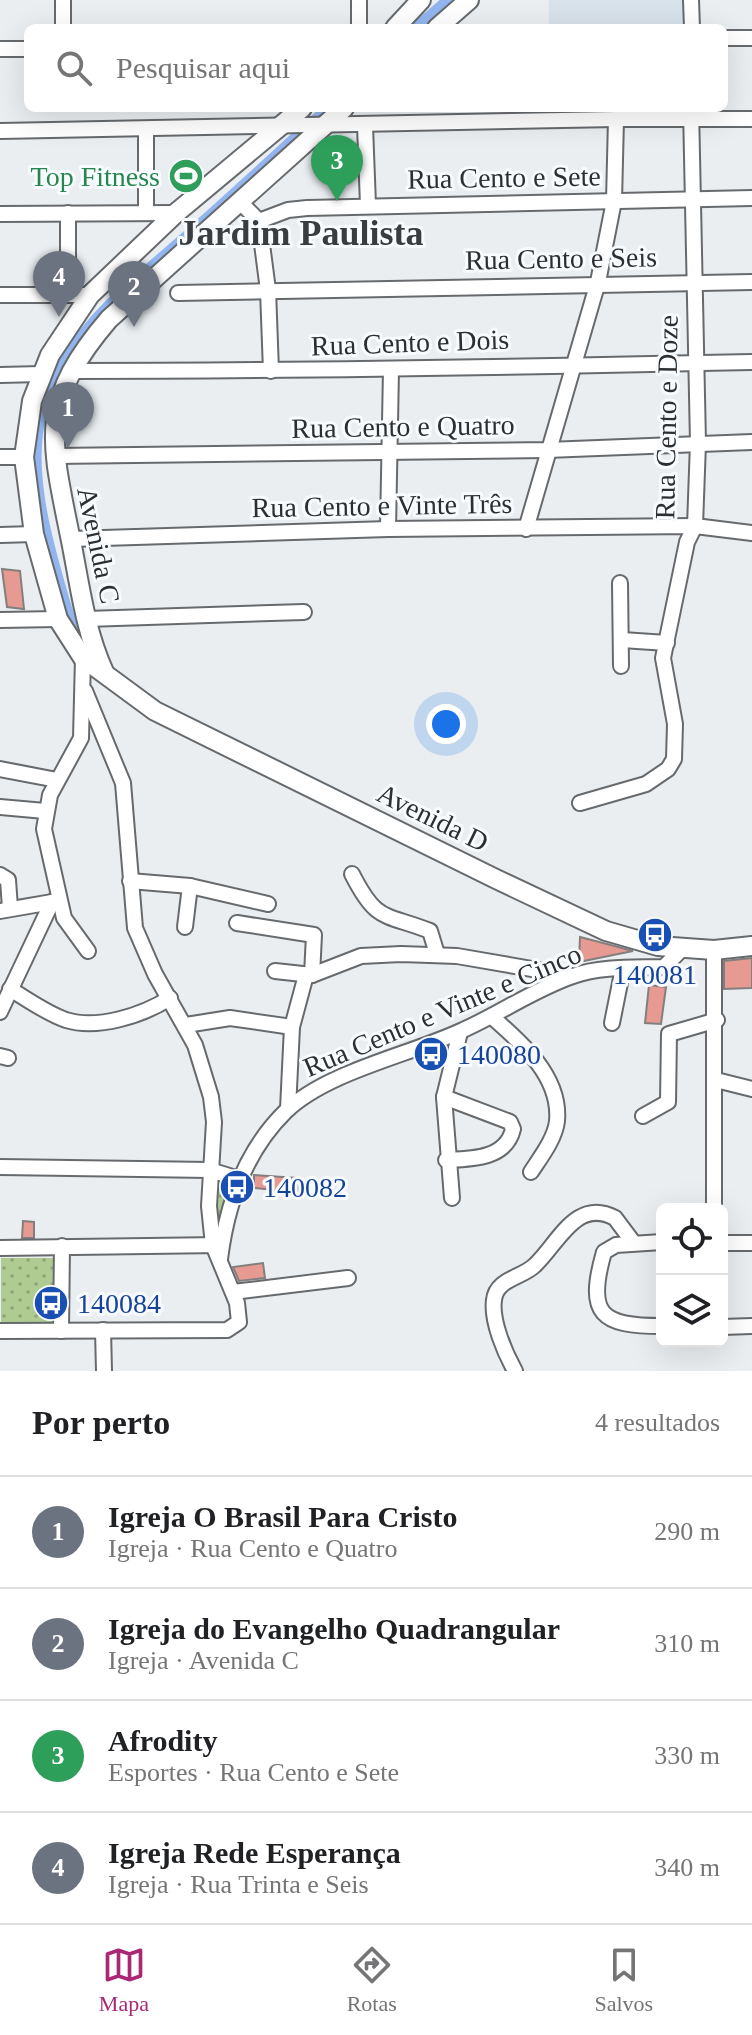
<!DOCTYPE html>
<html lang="pt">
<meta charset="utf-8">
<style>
:root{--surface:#fff;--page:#f6f6f6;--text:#202124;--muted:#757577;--line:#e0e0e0;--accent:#a92775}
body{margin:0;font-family:"Times New Roman",serif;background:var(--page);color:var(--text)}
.controls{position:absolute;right:24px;bottom:24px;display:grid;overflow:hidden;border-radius:12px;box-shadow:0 8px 32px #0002}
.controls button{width:72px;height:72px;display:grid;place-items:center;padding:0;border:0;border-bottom:2px solid var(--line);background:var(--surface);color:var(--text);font:40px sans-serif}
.you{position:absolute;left:446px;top:724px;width:28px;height:28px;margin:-20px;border:6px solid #fff;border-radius:50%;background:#1a73e8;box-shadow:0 0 0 12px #1a73e833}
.badge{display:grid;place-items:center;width:52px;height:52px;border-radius:50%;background:var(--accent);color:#fff;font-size:26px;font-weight:700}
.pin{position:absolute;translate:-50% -66px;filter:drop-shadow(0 2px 4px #0008)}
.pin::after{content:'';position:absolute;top:42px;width:28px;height:24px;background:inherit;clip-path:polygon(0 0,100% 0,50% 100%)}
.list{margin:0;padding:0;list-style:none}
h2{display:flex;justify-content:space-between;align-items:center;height:104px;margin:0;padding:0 32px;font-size:34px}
h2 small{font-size:26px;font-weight:400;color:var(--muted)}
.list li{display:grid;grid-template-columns:52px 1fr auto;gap:24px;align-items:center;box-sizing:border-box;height:112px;padding:0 32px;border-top:2px solid var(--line)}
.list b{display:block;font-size:30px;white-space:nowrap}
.list p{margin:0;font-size:26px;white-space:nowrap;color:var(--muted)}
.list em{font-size:26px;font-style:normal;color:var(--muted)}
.icon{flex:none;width:44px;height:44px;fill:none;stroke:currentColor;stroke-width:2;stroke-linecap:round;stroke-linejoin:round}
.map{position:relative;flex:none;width:752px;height:1371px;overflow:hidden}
.search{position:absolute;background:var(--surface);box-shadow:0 8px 32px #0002;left:24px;right:24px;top:24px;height:88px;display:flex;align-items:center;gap:20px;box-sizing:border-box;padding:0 28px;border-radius:12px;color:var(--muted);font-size:30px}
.sheet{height:552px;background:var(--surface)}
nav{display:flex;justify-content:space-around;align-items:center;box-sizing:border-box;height:112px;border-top:2px solid var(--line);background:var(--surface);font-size:22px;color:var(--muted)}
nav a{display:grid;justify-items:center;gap:4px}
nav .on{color:var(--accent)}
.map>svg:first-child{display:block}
.built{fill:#d8e2eb}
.grass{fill:url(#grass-dots)}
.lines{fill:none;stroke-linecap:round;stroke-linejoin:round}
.canal{stroke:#92b5f0;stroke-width:11}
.building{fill:#e69a92;stroke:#837f7e;stroke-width:2}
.minor-casing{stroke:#676a6d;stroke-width:18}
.major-casing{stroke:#676a6d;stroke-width:22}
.minor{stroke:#fff;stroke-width:14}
.major{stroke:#fff;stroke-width:18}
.labels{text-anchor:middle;stroke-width:6;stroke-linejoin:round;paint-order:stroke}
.leisure-label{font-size:28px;fill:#27864d;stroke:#f8fbfe;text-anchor:end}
.street-label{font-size:28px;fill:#2d2e2f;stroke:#f8fbfe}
.transit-label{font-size:28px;fill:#164399;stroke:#f8fbfe;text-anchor:start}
.district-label{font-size:36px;font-weight:bold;fill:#3a3d3f;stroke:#f8fbfe}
</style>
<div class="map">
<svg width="752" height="1371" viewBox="0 0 752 1371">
<defs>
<pattern id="grass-dots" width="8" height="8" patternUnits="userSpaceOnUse" patternTransform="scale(2)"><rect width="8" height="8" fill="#b0cb92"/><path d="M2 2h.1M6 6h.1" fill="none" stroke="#90a578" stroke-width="1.8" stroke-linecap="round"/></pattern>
</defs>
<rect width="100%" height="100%" fill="#eaeef1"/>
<path class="built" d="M549,0H685L686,28H549Z"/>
<g class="grass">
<path d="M214,1176L230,1180L221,1224H215Z"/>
<path d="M1,1258H55L53,1325L1,1324Z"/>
</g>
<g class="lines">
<g class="canal">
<path d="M416,28L448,0"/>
<path d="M316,119L328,108"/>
<path d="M73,630C55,568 24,479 41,415C61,336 130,286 188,235C224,203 260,170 296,137"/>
</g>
</g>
<g class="building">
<path d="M2,569L20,571L24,609L7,607Z"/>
<path d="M580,937L607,944L633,951L579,962Z"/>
<path d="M752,958V988L724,989V961Z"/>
<path d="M649,985L666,987L661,1024L645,1023Z"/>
<path d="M254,1175L297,1178L298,1192L254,1188Z"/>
<path d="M23,1221L34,1222V1238H22Z"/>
<path d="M263,1263L265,1278L239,1281L233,1267Z"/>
</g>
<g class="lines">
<g class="minor-casing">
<g id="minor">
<path d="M63,0V28"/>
<path d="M691,0L692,28"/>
<path d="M359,28V0"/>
<path d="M724,38H752"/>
<path d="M0,49H28"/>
<path d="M365,126L368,205"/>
<path d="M0,131L616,119H752"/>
<path d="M240,202L259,221L268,290L271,371"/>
<path d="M146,211V129"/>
<path d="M68,213V294"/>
<path d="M0,214L176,213"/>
<path d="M259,221L288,210L307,208L752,198"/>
<path d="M178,293L752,282"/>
<path d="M0,295H90"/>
<path d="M70,371C298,371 525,367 752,362"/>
<path d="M0,375L41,374"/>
<path d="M54,456L547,450L752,442"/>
<path d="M0,457H24"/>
<path d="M388,529L391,370"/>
<path d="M526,529L598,282L614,201L616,119"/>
<path d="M0,535L34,534"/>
<path d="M71,539L388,529L695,526L752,533"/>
<path d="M620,583L621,666"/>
<path d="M86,619L304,612"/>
<path d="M0,620L58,619"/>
<path d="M622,640L667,643"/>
<path d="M83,658L81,738L50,795L44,829L64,918L88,951"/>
<path d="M0,769L57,780"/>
<path d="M580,803L646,784L668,769L674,759L675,724L663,658L687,542L695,526L698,443L691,108"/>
<path d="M0,807L45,811"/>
<path d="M352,874C377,923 384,913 430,931L437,954"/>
<path d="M0,875L8,880L10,908"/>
<path d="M130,881L190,886L268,904"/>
<path d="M0,911L52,902"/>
<path d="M237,923L314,935L312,975"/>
<path d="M185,927L190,886"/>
<path d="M714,950V1209"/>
<path d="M275,971L312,975L361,956L401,954L457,956L572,976"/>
<path d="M10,989C27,999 46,1013 66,1020C98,1030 143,1015 170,998"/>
<path d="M0,1012L52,902L58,901"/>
<path d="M492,1017C522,1043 561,1077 557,1121C555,1139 540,1158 531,1172"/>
<path d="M612,1023L623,968"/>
<path d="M186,1025L230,1018L292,1027"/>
<path d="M0,1056L8,1058"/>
<path d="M716,1080L752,1089"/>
<path d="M444,1097L510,1122L513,1129C506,1159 472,1159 446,1160"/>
<path d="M288,1109L292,1027L306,975"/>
<path d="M643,1116L668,1102L669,1034L717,1020"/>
<path d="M0,1167L210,1170L239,1179"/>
<path d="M452,1198L444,1097L460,1032"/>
<path d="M662,1242L616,1245L604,1252C586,1315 601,1326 662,1326"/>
<path d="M722,1243H752"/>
<path d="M0,1248L221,1245"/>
<path d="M220,1259C227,1203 245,1151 286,1111C328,1071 410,1055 463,1030C499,1014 535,989 573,976C601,966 634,968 664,967L684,947"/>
<path d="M233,1292L348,1278"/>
<path d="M722,1327L752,1326"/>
<path d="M103,1330L104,1371"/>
<path d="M0,1331L227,1330L239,1322L237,1303L213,1245L209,1206L214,1122L211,1097L195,1045L155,974L135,928L123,783L85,691"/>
<path d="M61,1331L62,1246"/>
<path d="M515,1371C505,1353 491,1321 494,1300C496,1279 521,1278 534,1266C558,1244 576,1197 615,1218L633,1242"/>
</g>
</g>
<g class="major-casing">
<g id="major">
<path d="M395,28L421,0"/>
<path d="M437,28L469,0"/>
<path d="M302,108L176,213L90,295L50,355L32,401L24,457L34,534L58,619L83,658L155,711L496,879L606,931L658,946L714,950L752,946"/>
<path d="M104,672C85,630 80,586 71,541C51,441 37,403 109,319L344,108"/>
</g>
</g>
<use href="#minor" class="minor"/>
<use href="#major" class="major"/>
</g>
<defs>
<g id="stadium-disc" transform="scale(1.8)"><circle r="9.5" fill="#2e9e5b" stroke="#f8fbfe"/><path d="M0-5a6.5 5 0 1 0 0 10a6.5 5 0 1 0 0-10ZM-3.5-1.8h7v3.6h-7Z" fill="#fff"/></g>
<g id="bus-disc" transform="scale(1.8)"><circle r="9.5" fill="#1a4fb4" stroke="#f8fbfe"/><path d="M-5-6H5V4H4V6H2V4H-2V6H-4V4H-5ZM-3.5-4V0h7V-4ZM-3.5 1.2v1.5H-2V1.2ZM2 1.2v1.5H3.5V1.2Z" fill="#fff"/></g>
</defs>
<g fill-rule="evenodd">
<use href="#stadium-disc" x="186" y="176"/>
<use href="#bus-disc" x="655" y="935"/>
<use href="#bus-disc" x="431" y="1054"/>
<use href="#bus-disc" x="237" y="1187"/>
<use href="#bus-disc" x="51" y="1303"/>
</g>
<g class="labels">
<g class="leisure-label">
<text x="160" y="186">Top Fitness</text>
</g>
<g class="street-label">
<text transform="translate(504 177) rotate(-1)" y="10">Rua Cento e Sete</text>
<text transform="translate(561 258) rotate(-1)" y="10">Rua Cento e Seis</text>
<text transform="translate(410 342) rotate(-2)" y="10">Rua Cento e Dois</text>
<text transform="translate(666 417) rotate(-89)" y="10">Rua Cento e Doze</text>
<text transform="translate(403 426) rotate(-1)" y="10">Rua Cento e Quatro</text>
<text transform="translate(382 505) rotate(-1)" y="10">Rua Cento e Vinte Três</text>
<text transform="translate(99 545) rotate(78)" y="10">Avenida C</text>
<text transform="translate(433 817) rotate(26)" y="10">Avenida D</text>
<text transform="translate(442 1010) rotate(-23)" y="10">Rua Cento e Vinte e Cinco</text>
</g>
<g class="transit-label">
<text x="655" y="984" text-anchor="middle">140081</text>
<text x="457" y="1064">140080</text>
<text x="263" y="1197">140082</text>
<text x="77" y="1313">140084</text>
</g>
<g class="district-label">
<text x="301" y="245">Jardim Paulista</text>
</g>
</g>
</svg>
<div class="controls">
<button><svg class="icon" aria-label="locate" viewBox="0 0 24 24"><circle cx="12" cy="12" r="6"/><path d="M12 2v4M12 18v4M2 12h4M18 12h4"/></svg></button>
<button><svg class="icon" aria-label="layers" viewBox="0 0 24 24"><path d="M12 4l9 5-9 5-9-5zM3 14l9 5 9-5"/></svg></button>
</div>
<div class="you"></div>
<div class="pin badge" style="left:68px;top:448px;background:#6b7280">1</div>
<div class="pin badge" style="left:134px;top:327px;background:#6b7280">2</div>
<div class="pin badge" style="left:337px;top:201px;background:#2e9e5b">3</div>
<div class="pin badge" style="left:59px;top:317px;background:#6b7280">4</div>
<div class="search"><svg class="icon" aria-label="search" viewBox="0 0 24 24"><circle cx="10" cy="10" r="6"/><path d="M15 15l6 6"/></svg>Pesquisar aqui</div>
</div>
<section class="sheet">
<h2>Por perto<small>4 resultados</small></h2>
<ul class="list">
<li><span class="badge" style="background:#6b7280">1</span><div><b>Igreja O Brasil Para Cristo</b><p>Igreja · Rua Cento e Quatro</p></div><em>290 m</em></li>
<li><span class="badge" style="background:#6b7280">2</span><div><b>Igreja do Evangelho Quadrangular</b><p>Igreja · Avenida C</p></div><em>310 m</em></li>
<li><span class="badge" style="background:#2e9e5b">3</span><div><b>Afrodity</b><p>Esportes · Rua Cento e Sete</p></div><em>330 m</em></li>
<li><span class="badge" style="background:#6b7280">4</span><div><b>Igreja Rede Esperança</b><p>Igreja · Rua Trinta e Seis</p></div><em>340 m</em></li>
</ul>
</section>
<nav>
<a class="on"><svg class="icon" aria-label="map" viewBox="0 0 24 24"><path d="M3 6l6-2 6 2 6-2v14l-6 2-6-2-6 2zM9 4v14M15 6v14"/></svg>Mapa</a>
<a><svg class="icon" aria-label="directions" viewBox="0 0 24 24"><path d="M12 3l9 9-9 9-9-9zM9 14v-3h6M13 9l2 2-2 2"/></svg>Rotas</a>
<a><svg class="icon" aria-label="saved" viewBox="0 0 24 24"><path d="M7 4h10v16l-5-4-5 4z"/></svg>Salvos</a>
</nav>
